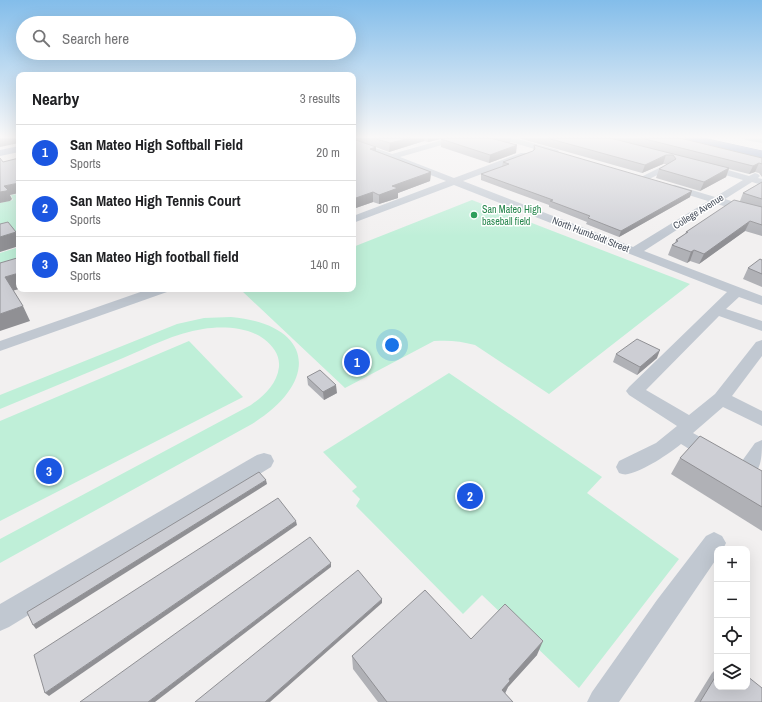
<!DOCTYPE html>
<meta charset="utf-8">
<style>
:root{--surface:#fff;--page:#f2f2f2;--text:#202124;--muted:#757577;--line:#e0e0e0;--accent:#1b56e1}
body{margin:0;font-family:"Archivo Narrow",sans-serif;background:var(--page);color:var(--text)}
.controls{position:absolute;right:12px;bottom:12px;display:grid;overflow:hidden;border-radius:8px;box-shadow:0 4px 16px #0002}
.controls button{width:36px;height:36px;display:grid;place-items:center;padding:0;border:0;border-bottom:1px solid var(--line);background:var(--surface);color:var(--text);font:20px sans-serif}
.you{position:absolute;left:392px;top:345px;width:14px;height:14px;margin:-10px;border:3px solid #fff;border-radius:50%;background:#1a73e8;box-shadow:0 0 0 6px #1a73e833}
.badge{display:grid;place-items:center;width:26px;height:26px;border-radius:50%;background:var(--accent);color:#fff;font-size:13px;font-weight:700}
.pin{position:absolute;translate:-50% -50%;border:2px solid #fff;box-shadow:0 1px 4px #0006}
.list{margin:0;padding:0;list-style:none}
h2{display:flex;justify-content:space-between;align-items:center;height:52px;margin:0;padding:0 16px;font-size:17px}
h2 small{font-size:13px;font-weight:400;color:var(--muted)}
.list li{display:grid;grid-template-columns:26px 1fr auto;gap:12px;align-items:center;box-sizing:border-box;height:56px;padding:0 16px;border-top:1px solid var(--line)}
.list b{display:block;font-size:15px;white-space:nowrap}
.list p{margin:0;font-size:13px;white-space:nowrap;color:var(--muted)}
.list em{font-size:13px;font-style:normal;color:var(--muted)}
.icon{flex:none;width:22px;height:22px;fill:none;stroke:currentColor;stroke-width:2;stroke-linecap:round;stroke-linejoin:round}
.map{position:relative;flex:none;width:762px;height:702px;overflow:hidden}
.search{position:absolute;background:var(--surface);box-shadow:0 4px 16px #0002;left:16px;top:16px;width:340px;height:44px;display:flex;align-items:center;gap:10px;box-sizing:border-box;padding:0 14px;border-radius:22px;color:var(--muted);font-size:15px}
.panel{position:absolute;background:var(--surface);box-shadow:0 4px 16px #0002;left:16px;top:72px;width:340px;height:220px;border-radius:8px}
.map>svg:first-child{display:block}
.green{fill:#bfefd8}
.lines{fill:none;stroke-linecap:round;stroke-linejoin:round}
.highway-casing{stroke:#7386aa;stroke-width:1}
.minor{fill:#c1c8d1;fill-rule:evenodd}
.major{fill:#b0bbce;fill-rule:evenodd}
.highway{fill:#889bbe;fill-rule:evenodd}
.wall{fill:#b0b1b6}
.shaded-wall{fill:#909094}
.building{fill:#cdced4;stroke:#909094}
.leisure-dot{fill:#2e9e5b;stroke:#fff;stroke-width:1.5}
.labels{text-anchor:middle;stroke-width:3;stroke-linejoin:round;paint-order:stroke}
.far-leisure-label{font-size:10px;fill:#27864d;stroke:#fff;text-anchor:start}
.far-street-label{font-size:10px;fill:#48505d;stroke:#fff}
</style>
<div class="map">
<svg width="762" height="702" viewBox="0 0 762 702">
<rect width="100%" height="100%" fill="#f2f0f0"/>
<g class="green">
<path d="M19,194V240L0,237V203L13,200L11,195Z"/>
<path d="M472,200L690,284L549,394L475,345C461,341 449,340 434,341L345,388L242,291L248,289H353V247Z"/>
<path d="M19,247V270L0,276V253Z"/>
<path d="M231,317C315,325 320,382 252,424L0,563V539L251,405C264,396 277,384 279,367C280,355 273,346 264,339C248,327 222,326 203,329C175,333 149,347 123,358C82,375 41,392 0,409V395L177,324L204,318Z"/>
<path d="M189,341L243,397L0,521V421Z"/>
<path d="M449,373L602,477L587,493L679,559L579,688L482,595L463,614L356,506L360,499L352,491L357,487L323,452Z"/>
</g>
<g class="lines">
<g class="highway-casing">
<path id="highway" d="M685,138H703L762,151V159L687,140Z"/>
</g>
<g class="minor">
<path d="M449,138H460L459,140L400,157L454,178L521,153H527L528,155L527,157L463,181L633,247L708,201L669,189L667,187L669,185H675L715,197L743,180L704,169L702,167L704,165L707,164L749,176L755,173L758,174L760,176L758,178L762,179V185L752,182L725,199L762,211V217L717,204L644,251L762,296V305L739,297L726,309L762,321V331L719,316L646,390L689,415L715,394L756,342L762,340V356L732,396L762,411V426L723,407L693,433L720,448L723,453L720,458C706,463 693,451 681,444C669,454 643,471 628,474C625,475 622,474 619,473L616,467L619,461L656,443L677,426L629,395L626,391L629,387L727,292L454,185L353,223V216L446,181L353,145V140L392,154Z"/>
<path d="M503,138H514L558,150L559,152L555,155L552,154L504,140Z"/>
<path d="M744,138L762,139V143L745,140Z"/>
<path d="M667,164L672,167L670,169L647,180L644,181L639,178Z"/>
<path d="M149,289H169L167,292L0,351V341Z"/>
<path d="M762,440C762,457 762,474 745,480L727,472L724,466L727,460L734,458L742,461L755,443Z"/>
<path d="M264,453L271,455L274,461L271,467L9,627L0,631V604L257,455Z"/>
<path d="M714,532L722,536L726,543L723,549H717V558L619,702H587L592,692L657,600L706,536Z"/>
</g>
<path class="major" d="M19,146V152L0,156V150Z"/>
<use href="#highway" class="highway"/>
</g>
<g class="wall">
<path d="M353,138H445L428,142L424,141L389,152L354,139L376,147V151L431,172L430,181L398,193V198L379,204L373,202L353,209Z"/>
<path d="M445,138H511L510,143L516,153L489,163L441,147V139Z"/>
<path d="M518,138H680L762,158V177L759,173L755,172L749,174L729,169L726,177L700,191L656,178L659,169L669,164H663L642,173Z"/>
<path d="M534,145L690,197L619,237L586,224L587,222L549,207V205L481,180V174L502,167L503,162L533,151Z"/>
<path d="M762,182V236L745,231L699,264L690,261L687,263L668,255L672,245L675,243L676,240L685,234L686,232L740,201L743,193Z"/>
<path d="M762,260V287L743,279L748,268Z"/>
<path d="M616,354L657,358L637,375L613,362Z"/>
<path d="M307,377L337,393L324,400L308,385Z"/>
<path d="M680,458L762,471V531L671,474Z"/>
<path d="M471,639L537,655L508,687L505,694L513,702H378L353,669L352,656Z"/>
<path d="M717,668V687L762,702H694L712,673Z"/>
</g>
<g class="shaded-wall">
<path d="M0,138H19V143L0,147Z"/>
<path d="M410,138H424V141L389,152L390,143Z"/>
<path d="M428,138H445L428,142Z"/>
<path d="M517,145L516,153L489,163L490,155Z"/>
<path d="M376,147V156L370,149Z"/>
<path d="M666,155L663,164L642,173L645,165Z"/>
<path d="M759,163L755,172L749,174L753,166Z"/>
<path d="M729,168L726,177L700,191L704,182Z"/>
<path d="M431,172L430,181L398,193V198L379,204V195L392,186Z"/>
<path d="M19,183V193L10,195L12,199L10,201L0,203V192L4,186Z"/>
<path d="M692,191L690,197L619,237L621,231Z"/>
<path d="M373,192V202L353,209V199Z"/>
<path d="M750,221L745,231L699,264L704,254Z"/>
<path d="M16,232L19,239V246L0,252V237Z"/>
<path d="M694,250L690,261L687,263L691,252Z"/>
<path d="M19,273V289L12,291L5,277Z"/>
<path d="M23,306L30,321L0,331V314Z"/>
<path d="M660,350L657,358L637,375L640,367Z"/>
<path d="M336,385L337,393L324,400L323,392Z"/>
<path d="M266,480L267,484L36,629L33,625Z"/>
<path d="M296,521L297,525L49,696L45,693Z"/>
<path d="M331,563V567L155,702H148Z"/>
<path d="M382,599V603L270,702H265Z"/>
<path d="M543,641L537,655L508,687L505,693L498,702L502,690L509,679Z"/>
</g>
<g class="building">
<path d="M373,138H410L390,143Z"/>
<path d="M445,138H490L517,145L490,155L441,139Z"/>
<path d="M547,138H610L729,168L704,182L659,169L676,159L673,155H666L645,165Z"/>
<path d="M641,138H680L762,158V164L759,163L753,166Z"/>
<path d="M353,139L376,147L370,149L431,172L392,186L398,188L379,195L373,192L353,199Z"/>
<path d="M534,145L692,191L621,231L588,218L590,216L550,201L553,200L481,174L509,164L503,162L533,151L535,149Z"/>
<path d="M0,158L3,162L19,158V183L4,186L8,190L6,191L0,192Z"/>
<path d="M762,182V199L743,193Z"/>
<path d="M734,200L762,207V225L750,221L704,254L694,250L691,252L672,245L678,241L676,240L688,232H686Z"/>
<path d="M8,222L16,232L0,237V224Z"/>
<path d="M17,258L19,260V273L5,277L23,306L0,314V263Z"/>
<path d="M760,259L762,260V274L748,268Z"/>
<path d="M637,339L660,350L640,367L616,354Z"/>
<path d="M320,370L336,385L323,392L307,377Z"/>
<path d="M700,436L762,471V507L680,458Z"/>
<path d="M259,472L266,480L33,625L27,612Z"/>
<path d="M278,498L296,521L45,693L34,655Z"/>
<path d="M310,537L331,563L148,702H80Z"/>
<path d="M358,570L382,599L265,702H195Z"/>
<path d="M425,590L471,639L505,604L543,641L509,679L510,681L502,690L513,702H387L352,656Z"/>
<path d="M717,674V687H747V676L762,688V702H700Z"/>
</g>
<linearGradient id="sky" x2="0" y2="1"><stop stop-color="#83bdea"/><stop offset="0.58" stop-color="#f9f8f8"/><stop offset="1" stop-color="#f9f8f8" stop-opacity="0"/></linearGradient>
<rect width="762" height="236" fill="url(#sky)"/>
<circle class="leisure-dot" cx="474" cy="215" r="4"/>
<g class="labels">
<g class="far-leisure-label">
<text x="482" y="213">San Mateo High<tspan x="482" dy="12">baseball field</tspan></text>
</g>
<g class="far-street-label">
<text transform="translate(698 211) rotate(-32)" y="4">College Avenue</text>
<text transform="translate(591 234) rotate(21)" y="4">North Humboldt Street</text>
</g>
</g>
</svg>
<div class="controls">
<button>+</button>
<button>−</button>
<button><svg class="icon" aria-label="locate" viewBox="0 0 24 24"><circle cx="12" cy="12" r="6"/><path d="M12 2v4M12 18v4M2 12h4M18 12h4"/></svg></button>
<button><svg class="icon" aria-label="layers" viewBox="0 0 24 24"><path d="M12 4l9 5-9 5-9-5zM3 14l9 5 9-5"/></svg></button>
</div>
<div class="you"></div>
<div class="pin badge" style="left:357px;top:362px">1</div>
<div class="pin badge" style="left:470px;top:496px">2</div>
<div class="pin badge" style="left:49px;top:471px">3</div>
<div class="search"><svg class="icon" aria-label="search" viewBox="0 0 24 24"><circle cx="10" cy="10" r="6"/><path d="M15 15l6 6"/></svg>Search here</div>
<section class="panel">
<h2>Nearby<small>3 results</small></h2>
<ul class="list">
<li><span class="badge">1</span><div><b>San Mateo High Softball Field</b><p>Sports</p></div><em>20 m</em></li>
<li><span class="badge">2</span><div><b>San Mateo High Tennis Court</b><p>Sports</p></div><em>80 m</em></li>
<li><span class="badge">3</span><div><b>San Mateo High football field</b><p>Sports</p></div><em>140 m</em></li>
</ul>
</section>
</div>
